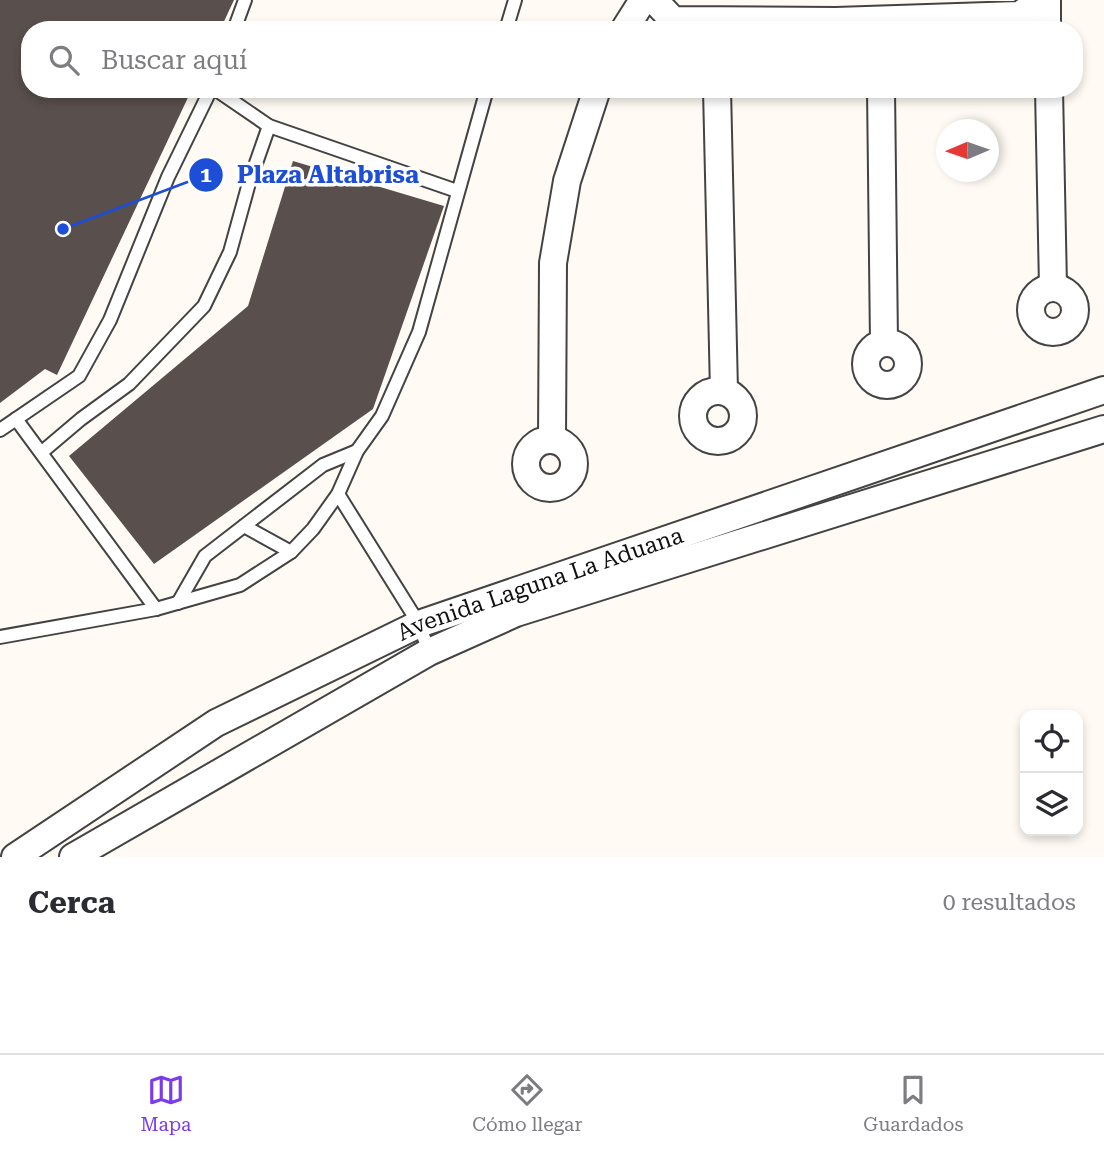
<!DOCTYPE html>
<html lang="es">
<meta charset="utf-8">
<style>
:root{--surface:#fff;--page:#f7f7f7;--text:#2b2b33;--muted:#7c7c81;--line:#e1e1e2;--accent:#7c3aed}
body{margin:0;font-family:"Roboto Serif",serif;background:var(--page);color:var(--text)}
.controls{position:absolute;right:21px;bottom:21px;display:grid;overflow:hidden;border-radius:14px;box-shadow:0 4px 10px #0003}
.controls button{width:63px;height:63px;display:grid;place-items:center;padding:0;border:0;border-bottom:2px solid var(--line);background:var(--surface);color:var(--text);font:35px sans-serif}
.compass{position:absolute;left:936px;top:119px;width:63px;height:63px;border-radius:50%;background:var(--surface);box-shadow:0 4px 10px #0003;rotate:268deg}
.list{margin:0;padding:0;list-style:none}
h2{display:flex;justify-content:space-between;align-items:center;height:91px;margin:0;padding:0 28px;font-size:30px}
h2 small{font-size:23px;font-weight:400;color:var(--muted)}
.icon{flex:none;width:38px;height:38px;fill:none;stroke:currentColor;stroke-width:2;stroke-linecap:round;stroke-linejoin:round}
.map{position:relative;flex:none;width:1104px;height:857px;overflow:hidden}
.search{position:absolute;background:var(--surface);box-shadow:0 4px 10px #0003;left:21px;right:21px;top:21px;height:77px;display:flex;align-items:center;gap:18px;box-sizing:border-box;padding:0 24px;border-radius:28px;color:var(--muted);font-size:26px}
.sheet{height:196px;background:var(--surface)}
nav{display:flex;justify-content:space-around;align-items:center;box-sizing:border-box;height:98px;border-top:2px solid var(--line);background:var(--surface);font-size:19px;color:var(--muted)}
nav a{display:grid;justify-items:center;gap:4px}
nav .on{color:var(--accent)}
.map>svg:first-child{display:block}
.building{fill:#594f4c}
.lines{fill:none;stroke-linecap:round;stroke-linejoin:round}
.service-casing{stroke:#434343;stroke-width:16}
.minor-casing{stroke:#434343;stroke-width:30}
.service{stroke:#fff;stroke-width:12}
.minor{stroke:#fff;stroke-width:26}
.labels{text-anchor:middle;stroke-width:7;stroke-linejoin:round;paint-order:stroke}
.street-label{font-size:23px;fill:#101010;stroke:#fff}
.leader{fill:none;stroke:#1d4ed8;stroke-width:2.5}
.callout-dot{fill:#1d4ed8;stroke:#fff;stroke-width:2.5}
.mark-label{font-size:21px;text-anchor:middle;font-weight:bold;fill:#fff}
.callout-label{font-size:24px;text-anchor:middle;font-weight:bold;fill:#1d4ed8;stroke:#fff;stroke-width:7;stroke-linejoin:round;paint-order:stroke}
</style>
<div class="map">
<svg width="1104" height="857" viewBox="0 0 1104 857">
<rect width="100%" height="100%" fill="#fffbf4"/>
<g class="building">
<path d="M0,0H234L220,30H30V89H192L57,375L45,369L0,403Z"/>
<path d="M293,161L444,206L373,409L154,564L69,456L248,306Z"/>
</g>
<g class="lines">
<g class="service-casing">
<g id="service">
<path d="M234,30L245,0"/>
<path d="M506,30L515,0"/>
<path d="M215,89L269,126L457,191"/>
<path d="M16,419L156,609"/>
<path d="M0,430L79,376L110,320L168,177L211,89"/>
<path d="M42,452L81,419L129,384L204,306L230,252L249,183L269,126"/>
<path d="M338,494L419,624L429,652"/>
<path d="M244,526L291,552"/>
<path d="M178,603L205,556L323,465L357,451"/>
<path d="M0,637L156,609L240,585L291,552L313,529L338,494L357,451L382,416L419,332L487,89"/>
</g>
</g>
<g class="minor-casing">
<g id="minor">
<path d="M654,0L673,20L836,21L1020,15L1040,0"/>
<path d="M1047,0V30"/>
<path d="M624,30L643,0"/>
<path d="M717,89L724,391"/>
<path d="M881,89L884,343"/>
<path d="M1049,89L1053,287"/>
<circle cx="1053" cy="310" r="22"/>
<circle cx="887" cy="364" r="21"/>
<circle cx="718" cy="416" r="25"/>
<path d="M552,439L553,263L567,181L597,89"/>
<circle cx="550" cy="464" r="24"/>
<path id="s1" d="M15,857L216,723L419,624L1104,390"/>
<path d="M73,857L429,652L516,613L1104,429"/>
</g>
</g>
<use href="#service" class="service"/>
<use href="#minor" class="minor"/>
</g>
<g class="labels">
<g class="street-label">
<text dy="8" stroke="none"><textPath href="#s1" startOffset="595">Avenida Laguna La Aduana</textPath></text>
</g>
</g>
<path class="leader" d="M63 229L206 175"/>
<g class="callout-dot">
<circle cx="63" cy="229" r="7"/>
<circle cx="206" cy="175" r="18"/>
</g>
<g class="mark-label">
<text x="206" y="182">1</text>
</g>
<g class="callout-label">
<text x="328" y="183">Plaza Altabrisa</text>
</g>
</svg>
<div class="controls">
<button><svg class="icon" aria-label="locate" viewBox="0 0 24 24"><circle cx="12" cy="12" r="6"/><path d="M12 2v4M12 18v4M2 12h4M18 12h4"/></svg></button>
<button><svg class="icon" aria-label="layers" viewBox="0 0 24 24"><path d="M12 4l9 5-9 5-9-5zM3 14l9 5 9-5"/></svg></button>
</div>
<svg class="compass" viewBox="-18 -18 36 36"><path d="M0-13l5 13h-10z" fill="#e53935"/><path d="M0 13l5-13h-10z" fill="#7c7c81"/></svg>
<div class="search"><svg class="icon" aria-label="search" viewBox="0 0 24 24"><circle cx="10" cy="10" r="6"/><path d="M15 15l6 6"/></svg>Buscar aquí</div>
</div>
<section class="sheet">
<h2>Cerca<small>0 resultados</small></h2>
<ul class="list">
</ul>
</section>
<nav>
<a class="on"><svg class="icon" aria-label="map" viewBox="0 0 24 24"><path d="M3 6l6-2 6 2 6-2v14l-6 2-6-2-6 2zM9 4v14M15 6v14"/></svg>Mapa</a>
<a><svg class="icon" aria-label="directions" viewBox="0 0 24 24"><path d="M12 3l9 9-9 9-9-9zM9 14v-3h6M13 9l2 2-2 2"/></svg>Cómo llegar</a>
<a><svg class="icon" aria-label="saved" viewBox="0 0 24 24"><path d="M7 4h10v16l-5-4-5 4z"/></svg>Guardados</a>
</nav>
